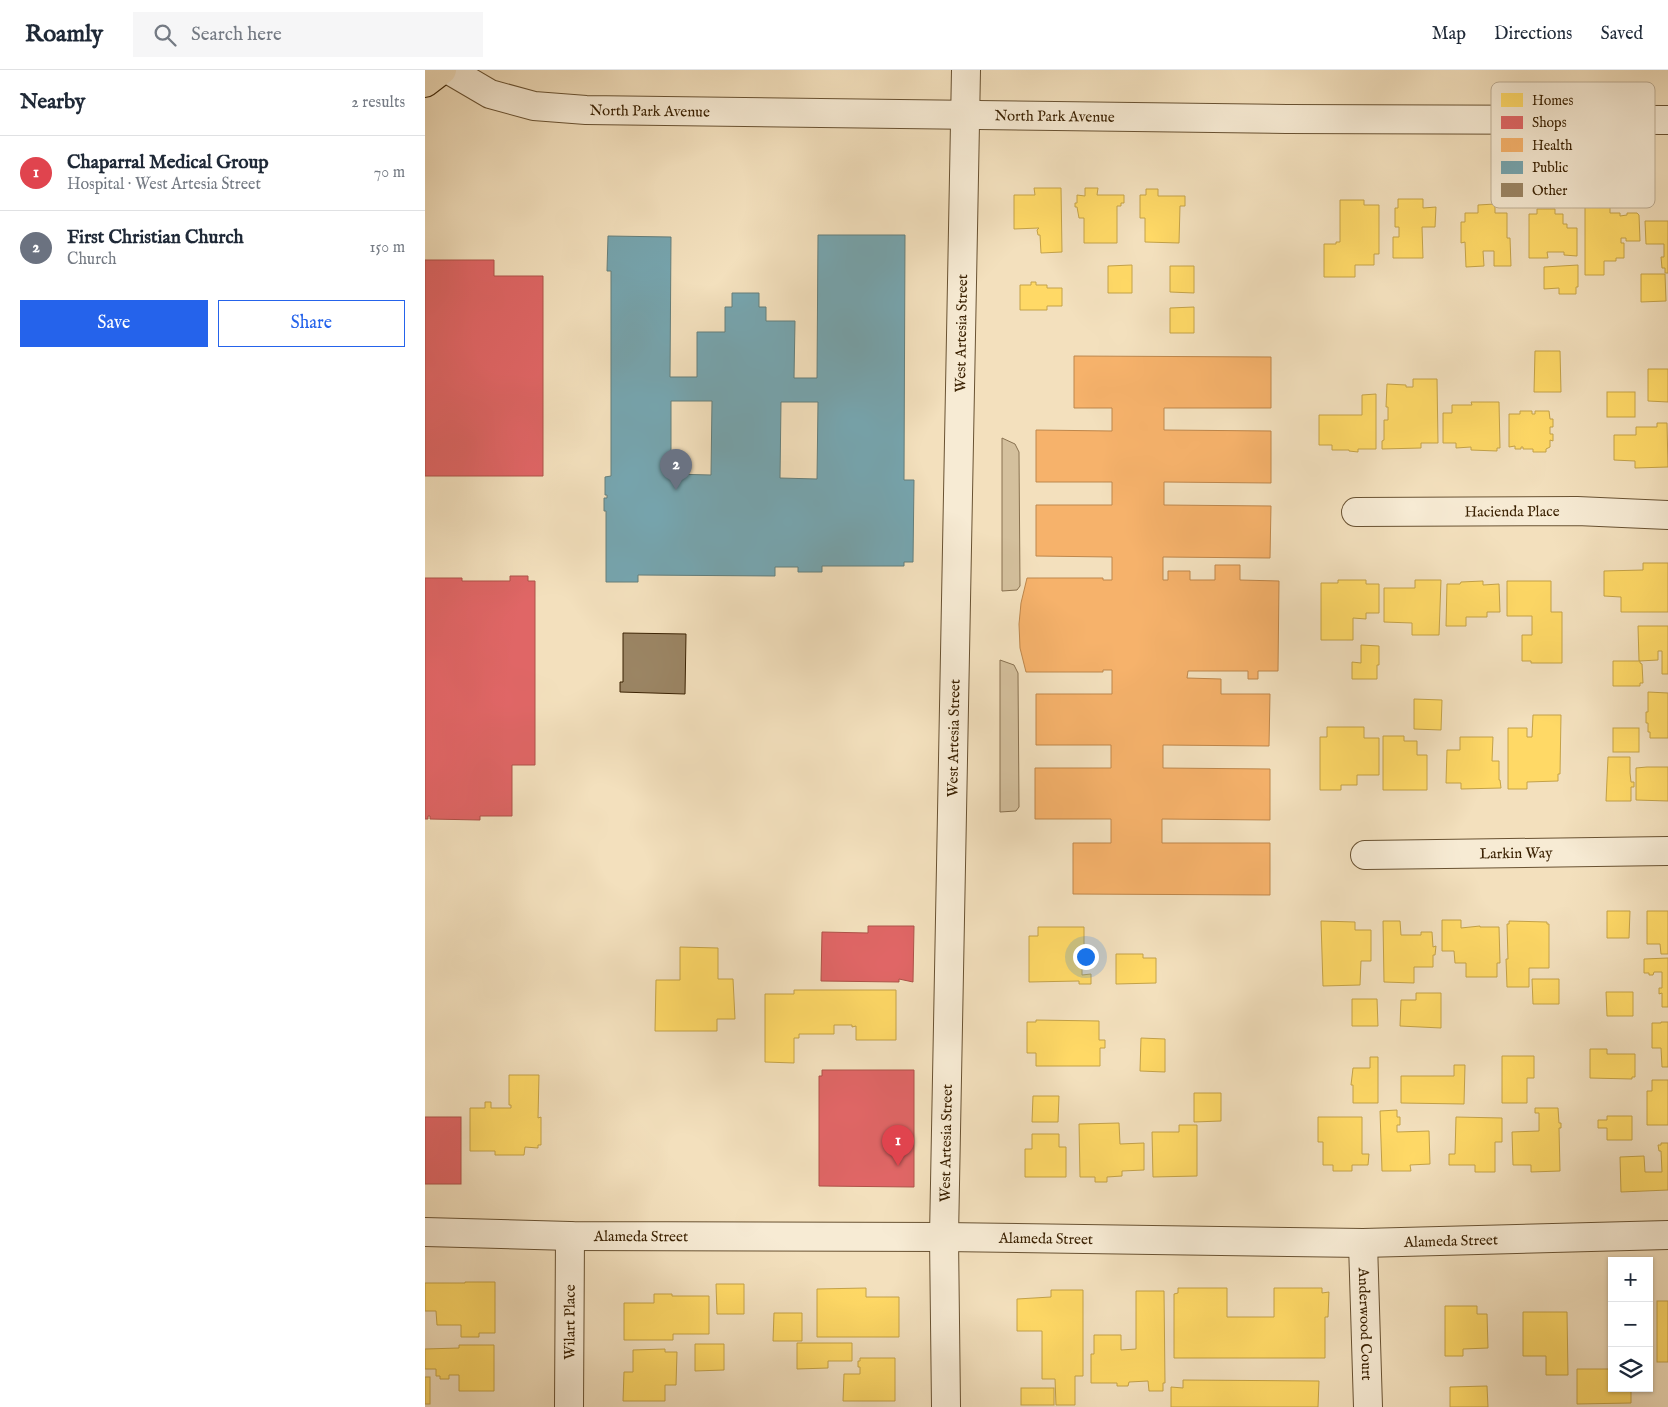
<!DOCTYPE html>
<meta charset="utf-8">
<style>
:root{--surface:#fff;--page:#f6f6f7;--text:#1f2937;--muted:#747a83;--line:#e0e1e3;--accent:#2563eb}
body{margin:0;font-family:"IM FELL English",serif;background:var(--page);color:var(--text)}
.controls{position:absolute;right:15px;bottom:15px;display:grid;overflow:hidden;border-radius:0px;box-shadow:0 1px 4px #0004}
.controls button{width:45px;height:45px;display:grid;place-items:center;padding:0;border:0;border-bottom:1px solid var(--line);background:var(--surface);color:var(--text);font:25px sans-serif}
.you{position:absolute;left:660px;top:886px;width:18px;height:18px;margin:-12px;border:4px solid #fff;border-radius:50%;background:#1a73e8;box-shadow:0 0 0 8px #1a73e833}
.badge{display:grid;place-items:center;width:32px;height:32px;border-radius:50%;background:var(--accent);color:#fff;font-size:16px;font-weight:700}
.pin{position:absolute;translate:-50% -41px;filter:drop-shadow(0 1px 2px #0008)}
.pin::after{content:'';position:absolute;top:26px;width:18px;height:15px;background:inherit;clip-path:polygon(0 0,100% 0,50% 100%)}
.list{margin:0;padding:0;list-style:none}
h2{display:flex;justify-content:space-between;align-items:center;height:65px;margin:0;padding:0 20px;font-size:21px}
h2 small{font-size:16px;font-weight:400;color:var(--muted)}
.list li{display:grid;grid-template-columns:32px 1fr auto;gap:15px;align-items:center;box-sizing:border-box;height:75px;padding:0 20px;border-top:1px solid var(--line)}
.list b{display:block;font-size:19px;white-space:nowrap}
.list p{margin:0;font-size:16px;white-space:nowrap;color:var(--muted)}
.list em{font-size:16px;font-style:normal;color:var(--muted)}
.actions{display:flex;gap:10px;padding:15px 20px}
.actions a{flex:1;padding:11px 0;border:1px solid var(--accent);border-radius:0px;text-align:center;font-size:18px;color:var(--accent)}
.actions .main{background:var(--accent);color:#fff}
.icon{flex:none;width:28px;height:28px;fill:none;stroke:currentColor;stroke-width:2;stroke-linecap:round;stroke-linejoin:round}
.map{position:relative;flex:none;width:1243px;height:1337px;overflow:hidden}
header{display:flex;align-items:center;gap:30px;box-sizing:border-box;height:70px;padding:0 25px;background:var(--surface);border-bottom:1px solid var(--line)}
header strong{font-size:24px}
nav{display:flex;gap:28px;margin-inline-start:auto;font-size:18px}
.search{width:350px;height:45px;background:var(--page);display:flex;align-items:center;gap:12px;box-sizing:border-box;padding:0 18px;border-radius:0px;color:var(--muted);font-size:19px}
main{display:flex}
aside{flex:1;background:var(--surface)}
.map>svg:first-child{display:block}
.green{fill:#d4c09d;stroke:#887150}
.homes{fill:#ffd966;stroke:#c4a248}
.shops{fill:#e06666;stroke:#ae5248}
.health{fill:#f6b26b;stroke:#be874c}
.public{fill:#76a5af;stroke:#647e7b;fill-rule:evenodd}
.building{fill:#9b8564;stroke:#3b2203}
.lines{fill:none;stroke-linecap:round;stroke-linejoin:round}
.minor-casing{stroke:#695232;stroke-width:30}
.tertiary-casing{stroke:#695232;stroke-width:30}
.primary-casing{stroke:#3b2203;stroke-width:30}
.minor{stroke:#f7ebd4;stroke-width:28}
.tertiary{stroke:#f7ebd4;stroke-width:28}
.primary{stroke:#f3e0bd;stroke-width:28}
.labels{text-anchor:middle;stroke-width:5;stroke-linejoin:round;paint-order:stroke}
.street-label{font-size:15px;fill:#3b2203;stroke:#f7ebd4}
.key{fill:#f7ebd4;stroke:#bfaf95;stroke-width:1}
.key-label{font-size:14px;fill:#3b2203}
</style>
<header>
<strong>Roamly</strong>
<div class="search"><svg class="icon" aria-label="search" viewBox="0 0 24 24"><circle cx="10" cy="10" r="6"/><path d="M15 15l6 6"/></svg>Search here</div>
<nav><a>Map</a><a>Directions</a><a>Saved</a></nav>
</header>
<main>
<aside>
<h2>Nearby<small>2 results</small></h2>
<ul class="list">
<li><span class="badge" style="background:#e0444e">1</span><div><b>Chaparral Medical Group</b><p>Hospital · West Artesia Street</p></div><em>70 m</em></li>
<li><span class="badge" style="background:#6b7280">2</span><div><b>First Christian Church</b><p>Church</p></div><em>150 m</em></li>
</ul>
<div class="actions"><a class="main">Save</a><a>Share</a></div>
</aside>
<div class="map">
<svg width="1243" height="1337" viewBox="0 0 1243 1337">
<rect width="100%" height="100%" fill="#f3e0bd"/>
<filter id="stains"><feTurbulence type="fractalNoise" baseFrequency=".004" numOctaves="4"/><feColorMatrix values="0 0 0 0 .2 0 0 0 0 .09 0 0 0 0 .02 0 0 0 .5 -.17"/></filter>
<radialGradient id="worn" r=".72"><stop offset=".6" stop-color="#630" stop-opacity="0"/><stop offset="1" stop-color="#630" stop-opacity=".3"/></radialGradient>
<g class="green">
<path d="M577,368L590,374L594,382L595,516L592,520L577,521Z"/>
<path d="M575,590L589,595L593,603L594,737L591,741L575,742Z"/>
</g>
<g class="homes">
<path d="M609,118H636L637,182L616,183L615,165H613L612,160L614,158L589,159V125H610Z"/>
<path d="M660,118H673L672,125H699V133H696V136H692V173H659V148H654L652,137H650V133H652V125L660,126Z"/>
<path d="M721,119H733V126H760V136H755L754,173L720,172V148H715V125H721Z"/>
<path d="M973,129H998V138L1011,137L1010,157H997L998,188H968V167H974V157H970V138H973Z"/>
<path d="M915,130H939V135H954V184H949V195H930V207H899V174H911V172H915Z"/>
<path d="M1185,133V143H1195V146L1202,145V143H1212L1214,145L1215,171H1201V168H1196V173H1199V188H1191V191H1179V205H1160V134Z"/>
<path d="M1070,134V143H1082V168H1085L1086,196H1069V181H1058L1059,196L1041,197L1040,172L1036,173V152H1040V143H1053V135Z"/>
<path d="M1112,139H1130V144H1138V154H1142V158H1152V186L1139,185V182H1122L1123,188H1104V144H1112Z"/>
<path d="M1220,151H1243V203H1240V198H1237L1236,187H1239V174H1221Z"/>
<path d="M707,195V223H683V196Z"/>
<path d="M1153,195V217H1151V224H1134V218L1119,219V197Z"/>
<path d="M745,196H769V223L745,222Z"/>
<path d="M1216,204H1240L1241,231L1216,232Z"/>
<path d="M606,212H611V215H622V218H637V236H622V240H595V215H606Z"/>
<path d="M769,237V263H745V238Z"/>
<path d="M1110,281H1135L1136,322H1109Z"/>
<path d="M1223,299H1243V332L1223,331Z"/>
<path d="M988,309H1012L1013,373H996V378L957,379V371L959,370V350H963V337H961L962,314L981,315V317H988Z"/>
<rect x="1182" y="322" width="28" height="25"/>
<path d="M951,324V379H933V382L924,381V380H907V375H894V345H937V325Z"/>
<path d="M1046,332H1074L1075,378H1072V381L1046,380V377L1031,378V373H1018V343H1027V335H1047Z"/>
<path d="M1095,341H1107V344H1110V341H1124L1125,349H1128V357H1125V364H1128V371L1125,370V377L1121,379V382H1108V379H1098V377H1096V379H1090V376L1084,377V344H1095Z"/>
<path d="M1232,353H1242L1243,397L1210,398V391L1189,390V365H1211V357H1232Z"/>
<path d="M1218,493H1243V542H1196V527L1179,526V501L1218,500Z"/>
<path d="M913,510H941V514H954V543H941V549L928,548V570H896V513H913Z"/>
<path d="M990,510H1016L1014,565H987V553L959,552V518H990Z"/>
<path d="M1058,511V515L1074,514L1075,542H1062V547H1041V556H1021L1022,514H1035L1036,512Z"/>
<path d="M1082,511H1126V542H1137V593H1106V591H1097V565H1107V546H1082Z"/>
<path d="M1213,556H1243V604H1237V581H1233V590L1214,591Z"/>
<path d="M936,575L954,576V595H952V609H927V592L936,593Z"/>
<path d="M1188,591H1215V593L1217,594L1218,613H1215V616H1188Z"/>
<path d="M1223,622L1243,623V668H1225V662H1223V653H1221V642H1223Z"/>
<path d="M989,629L1017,630L1016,660L989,659Z"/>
<path d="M1108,645H1136L1135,704H1133V711L1102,712V719H1083V658H1102V667H1107Z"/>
<path d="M902,657H939V668H954V705H932V715H916V720H895V667H902Z"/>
<rect x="1188" y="658" width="26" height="24"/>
<path d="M958,666H979V671H992V685H1002V720H958Z"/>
<path d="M1035,667H1068L1067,691H1074V710H1075L1076,718L1036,719V713H1021L1022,680H1035Z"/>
<path d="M1183,687H1205V703L1206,712H1209V717H1206V731H1181Z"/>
<path d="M1222,697H1243V731L1211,730V698Z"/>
<path d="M1182,841H1205L1204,868H1182Z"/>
<path d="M1222,841H1243V884H1236L1235,874H1222Z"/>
<path d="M1017,850H1036V858L1055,856V857H1074L1075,893H1072V907H1041V893H1030L1029,881H1017Z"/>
<path d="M896,851L930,852V860H946V891H936L935,915L898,916Z"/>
<path d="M958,851H975L976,865H996V862H1007L1008,877L1011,876L1010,885H1008V897H989V913L959,912Z"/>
<path d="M1084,851L1122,852V854H1124V898H1104V917H1082L1081,889H1083L1082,854H1084Z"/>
<path d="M613,857H659V899H657V905L666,904V914H654V911L604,912V866H613Z"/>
<path d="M255,877L293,878V909H308L310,949H292V961H230L231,910H255Z"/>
<path d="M691,884H718V888H731V913L691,914Z"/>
<path d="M1243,888V937H1237V923L1234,924V918H1237V902H1229L1228,905H1224V903H1219V889Z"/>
<path d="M1107,909H1134V934H1108Z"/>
<path d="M369,920H471V970H431V956L427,957V955H409V964H374V968H369V993L340,992V924H369Z"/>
<path d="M1181,922H1208V946H1182Z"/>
<path d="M991,923H1016V958L975,956L976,930H991Z"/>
<path d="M927,929H952L953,956H927Z"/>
<path d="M611,950L674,951V970H680V978H675V996H611V983H602V952H611Z"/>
<path d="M1236,952H1243V997H1237L1236,978H1227V953H1236Z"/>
<path d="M716,968L740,969V1002L715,1001Z"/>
<path d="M1165,979H1182V984H1210V1007H1207V1009L1165,1008Z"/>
<path d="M1077,986H1109V1008H1102V1033H1077Z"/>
<path d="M945,987H953V1033H928V1015H926L928,998H945Z"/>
<path d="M1029,995H1040L1039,1034L976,1033V1006H1029Z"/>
<path d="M84,1005H114L113,1048L116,1047V1075H113V1078L100,1077L99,1085H70V1081H45V1038H60V1032H66V1038H86V1035H84Z"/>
<path d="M1227,1010H1243V1055H1222V1021H1227Z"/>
<path d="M769,1023H796V1051L769,1052Z"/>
<path d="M608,1026H634L633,1052H607Z"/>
<path d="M1110,1038H1133L1134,1053H1136V1058H1134L1135,1101L1106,1102V1095H1088L1087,1062L1114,1061V1043H1110Z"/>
<path d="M972,1040V1047H975V1055H972V1062L1004,1061L1005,1094L985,1095L986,1101H957L955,1041Z"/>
<path d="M1182,1046H1207V1070H1182V1058H1173V1050H1182Z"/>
<path d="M893,1047H937V1084H944L943,1095H927V1101H908V1095H898V1072H893Z"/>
<path d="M1031,1047L1077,1048V1072H1070V1102H1050V1095H1024V1084H1030Z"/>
<path d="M694,1053L695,1074L719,1073V1100L697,1101V1106L682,1107V1112H670V1107H655L654,1054Z"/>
<path d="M754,1055H772V1106L728,1107L727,1062H754Z"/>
<path d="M607,1064H634V1077H641V1107H600V1079H607Z"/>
<path d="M1236,1073H1243V1120L1196,1122L1195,1087L1219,1086L1220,1102H1237L1236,1081H1234L1233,1075H1236Z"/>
<path d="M40,1212H70V1263H54V1267H36V1255H12L11,1241H0V1213H40Z"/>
<path d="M291,1214H319V1244H292Z"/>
<path d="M441,1218V1227H474V1267H392V1219Z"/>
<path d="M753,1218H802V1247H849V1218H897V1223L904,1222L903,1247H900V1288H749V1224L753,1223Z"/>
<path d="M626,1220H658V1306H650V1335H631L630,1309H617V1261H592V1229L626,1227Z"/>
<path d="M711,1221H739L740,1313H738V1321H724L723,1311L704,1312L703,1316H692V1313H666V1284H669V1265H696V1280L711,1279Z"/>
<path d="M229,1224H247V1226H284V1264H248V1270H199V1233H229Z"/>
<rect x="1232" y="1231" width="11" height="61"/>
<path d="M1020,1236H1052V1244H1062L1063,1278L1038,1279V1286H1020Z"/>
<path d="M1098,1242H1142L1143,1305H1121V1286H1098Z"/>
<path d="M349,1243H377V1271H348Z"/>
<path d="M372,1273H427V1291H403V1298L372,1299Z"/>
<path d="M270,1274H299V1300L270,1301Z"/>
<path d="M34,1275H69V1321H34V1305H24V1309H15V1306H11V1299H0V1279L34,1278Z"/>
<path d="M240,1279V1282H252L251,1315H240V1331H198L199,1302H208V1280Z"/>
<path d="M435,1288H470V1331H418L419,1304H435V1297H433V1291H435Z"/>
<path d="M1152,1299H1187V1318H1206V1333L1152,1334Z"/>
<rect x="0" y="1307" width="5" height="27"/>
<path d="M758,1310L894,1311L893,1337H746V1317L758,1318Z"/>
<path d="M1062,1316L1063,1337H1025V1317Z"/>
<rect x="596" y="1318" width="33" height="17"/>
</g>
<g class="shops">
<path d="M0,190H69V206H118V406H0Z"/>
<path d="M85,506H103V511H110V695H87V746H55V750L5,749V746H3V749H0V508H37V511H85Z"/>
<path d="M443,856H489L488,912L474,909V912L396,911L397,862L443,863Z"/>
<path d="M397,1000H489V1117L394,1116V1006H397Z"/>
<rect x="0" y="1047" width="36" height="67"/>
</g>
<path class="health" d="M649,286L846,287V338H739V360L846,361V413L739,412V435L846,436L845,488L738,487V510H743V501H765V510H790V495H815V510L854,511L853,601H833V609H823V601H763L762,608L796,609V624H845L844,676L738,675V698L845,699V750L737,749V773H845V825L648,824V773H686V749H610V698H686V675H611V624H687V600H678V602H601L595,578L594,554L596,533L602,508H678V510H687V487L611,486V435H687V412H611V360L687,361V338H649Z"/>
<path class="public" d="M393,165H480L479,410H489L488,492H479V496H397V502H373V497H350V506L213,505V512H181V441H179V428H182V425H180V407L186,406V201H182L183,166L246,167L245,307H272V262H300V237H307V223H334V237H341V251H370L369,308H392ZM246,331H287L286,405L246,404ZM356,332H393L392,409L355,408Z"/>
<path class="building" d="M198,563L261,564L260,624L195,622V612H198Z"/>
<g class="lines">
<g class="minor-casing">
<g id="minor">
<path id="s1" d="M931,442L1152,441L1243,445"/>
<path id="s2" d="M940,785L1243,781"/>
<path id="s3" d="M0,1162L145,1166L519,1167L938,1173L1243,1165"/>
<path id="s4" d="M938,1173L943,1337"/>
<path id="s5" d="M144,1337L145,1166"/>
<path id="s6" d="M521,1337L519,1167L541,0"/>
</g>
</g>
<g class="tertiary-casing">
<g id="tertiary">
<path id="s7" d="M24,0L65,24L109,36L161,40L862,49L1243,50"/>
</g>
</g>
<g class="primary-casing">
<path id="primary" d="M0,13L17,0"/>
</g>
<use href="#minor" class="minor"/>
<use href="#tertiary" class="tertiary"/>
<use href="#primary" class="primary"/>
</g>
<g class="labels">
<g class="street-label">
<text dy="5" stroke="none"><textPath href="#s7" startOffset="209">North Park Avenue</textPath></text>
<text dy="5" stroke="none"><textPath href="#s7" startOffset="614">North Park Avenue</textPath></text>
<text dy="5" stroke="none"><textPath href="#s6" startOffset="1074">West Artesia Street</textPath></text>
<text dy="5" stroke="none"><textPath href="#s1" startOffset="156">Hacienda Place</textPath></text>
<text dy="5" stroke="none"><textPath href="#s6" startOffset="669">West Artesia Street</textPath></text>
<text dy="5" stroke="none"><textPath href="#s2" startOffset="151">Larkin Way</textPath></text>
<text dy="5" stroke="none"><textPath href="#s6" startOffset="264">West Artesia Street</textPath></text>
<text dy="5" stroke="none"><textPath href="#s3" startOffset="216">Alameda Street</textPath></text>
<text dy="5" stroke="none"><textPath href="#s3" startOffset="621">Alameda Street</textPath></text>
<text dy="5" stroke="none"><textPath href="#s3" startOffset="1026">Alameda Street</textPath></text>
<text dy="5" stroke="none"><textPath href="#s5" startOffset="85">Wilart Place</textPath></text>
<text dy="5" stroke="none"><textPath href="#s4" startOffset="81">Anderwood Court</textPath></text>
</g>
</g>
<rect x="1066" y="12" width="164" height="126" rx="8" class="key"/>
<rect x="1076" y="23" width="22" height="14" fill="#ffd966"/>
<rect x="1076" y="46" width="22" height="13" fill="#e06666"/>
<rect x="1076" y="68" width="22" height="14" fill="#f6b26b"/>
<rect x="1076" y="91" width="22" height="13" fill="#76a5af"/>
<rect x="1076" y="113" width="22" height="14" fill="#9b8564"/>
<g class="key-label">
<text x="1107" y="35">Homes</text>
<text x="1107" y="57">Shops</text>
<text x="1107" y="80">Health</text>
<text x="1107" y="102">Public</text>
<text x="1107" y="125">Other</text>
</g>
<rect width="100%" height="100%" filter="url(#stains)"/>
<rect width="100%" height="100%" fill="url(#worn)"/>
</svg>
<div class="controls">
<button>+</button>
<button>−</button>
<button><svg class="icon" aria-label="layers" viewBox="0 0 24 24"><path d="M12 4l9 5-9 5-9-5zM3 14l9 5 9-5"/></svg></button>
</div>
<div class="you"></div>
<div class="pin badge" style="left:473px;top:1096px;background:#e0444e">1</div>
<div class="pin badge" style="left:251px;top:420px;background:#6b7280">2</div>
</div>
</main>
